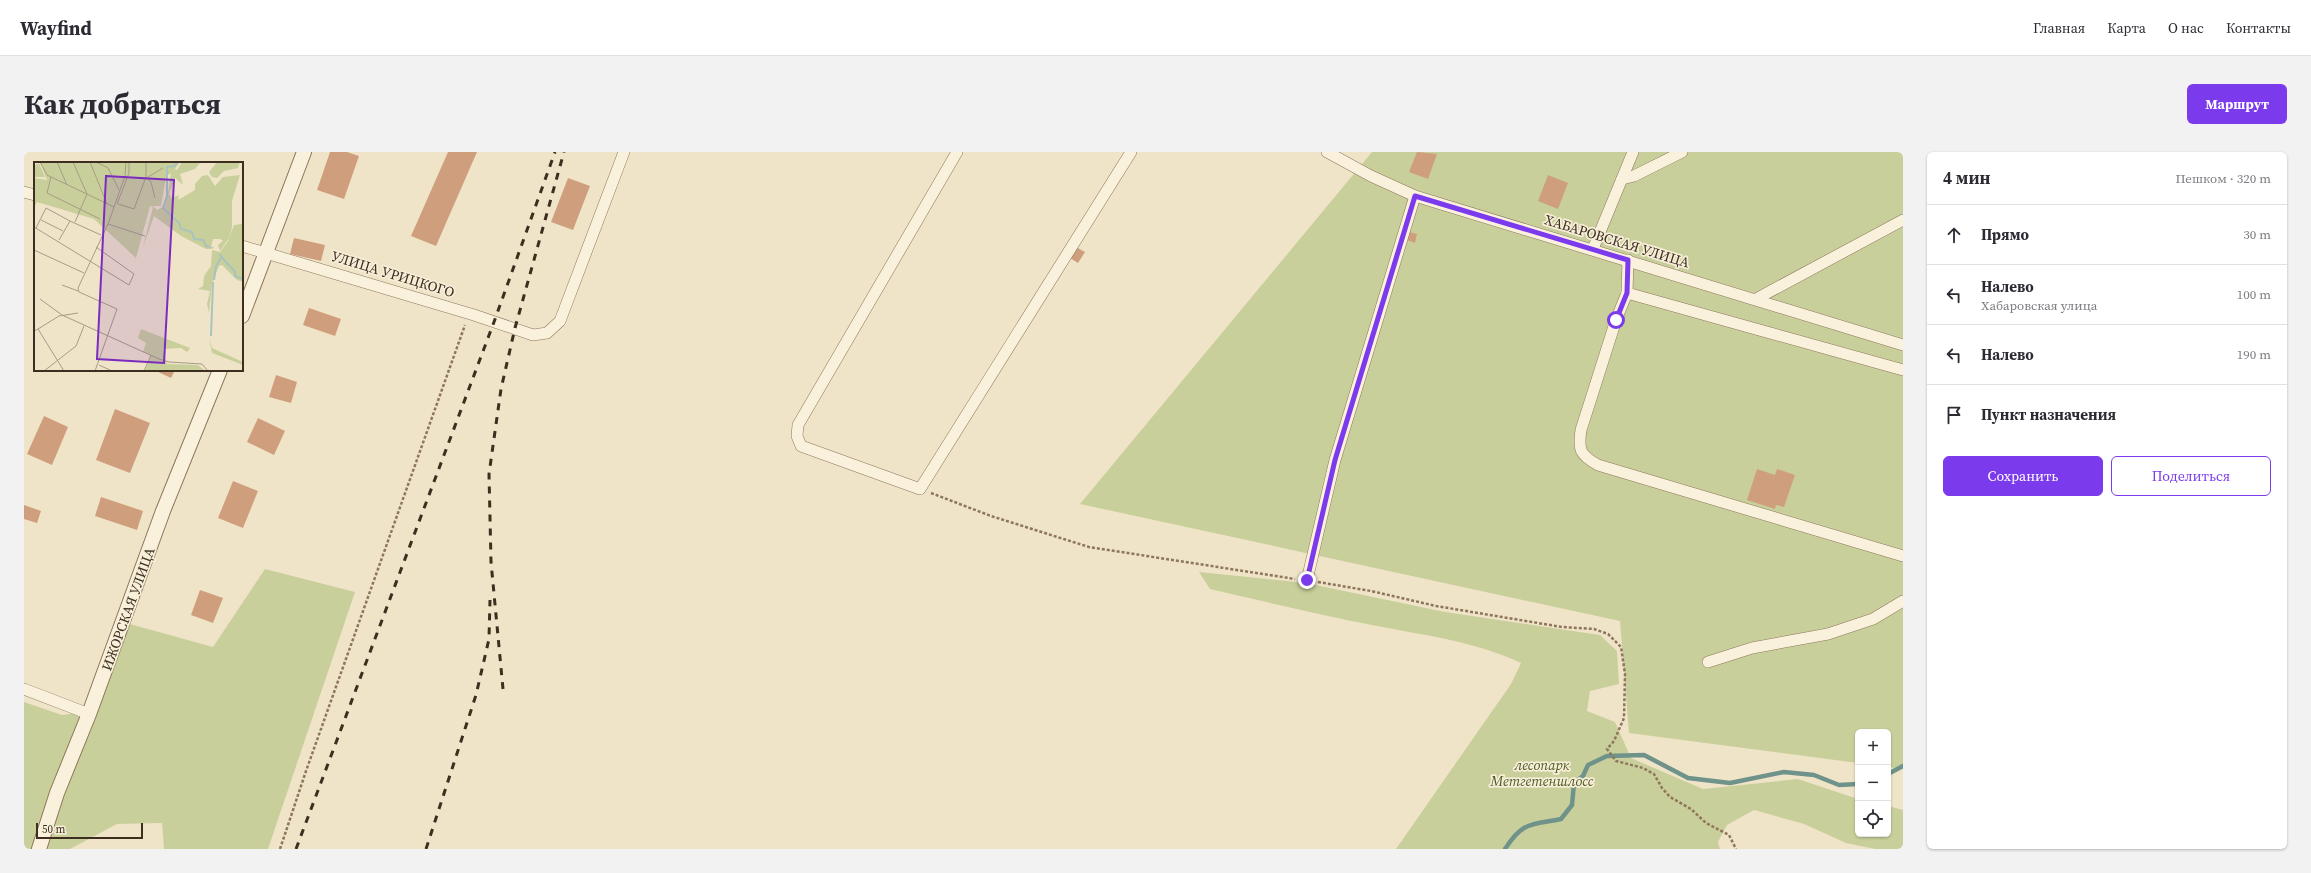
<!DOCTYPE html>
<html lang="ru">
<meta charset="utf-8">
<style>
:root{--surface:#fff;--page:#f2f2f3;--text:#2b2b33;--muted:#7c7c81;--line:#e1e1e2;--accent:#7c3aed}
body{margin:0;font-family:"Source Serif 4",serif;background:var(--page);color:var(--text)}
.controls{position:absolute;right:12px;bottom:12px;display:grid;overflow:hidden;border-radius:6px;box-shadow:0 1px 3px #0004}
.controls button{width:36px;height:36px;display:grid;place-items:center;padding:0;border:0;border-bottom:1px solid var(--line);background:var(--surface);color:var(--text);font:20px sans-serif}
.scale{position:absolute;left:12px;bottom:10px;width:107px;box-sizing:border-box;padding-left:4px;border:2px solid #3d2e20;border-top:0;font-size:11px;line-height:14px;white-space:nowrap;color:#3d2e20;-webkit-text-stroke:3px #f7eed8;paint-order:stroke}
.stop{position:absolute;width:12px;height:12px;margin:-9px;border:3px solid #7c3aed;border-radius:50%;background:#fff}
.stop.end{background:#7c3aed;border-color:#fff;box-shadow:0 1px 4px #0008}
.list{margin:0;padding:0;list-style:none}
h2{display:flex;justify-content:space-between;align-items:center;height:52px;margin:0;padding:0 16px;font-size:17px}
h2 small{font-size:13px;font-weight:400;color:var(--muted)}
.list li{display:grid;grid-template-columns:26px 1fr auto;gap:12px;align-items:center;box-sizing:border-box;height:60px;padding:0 16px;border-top:1px solid var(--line)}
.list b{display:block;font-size:15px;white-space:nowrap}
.list p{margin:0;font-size:13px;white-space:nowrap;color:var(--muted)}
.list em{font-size:13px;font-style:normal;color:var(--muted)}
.actions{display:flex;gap:8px;padding:12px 16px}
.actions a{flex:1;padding:9px 0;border:1px solid var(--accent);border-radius:6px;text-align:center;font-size:14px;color:var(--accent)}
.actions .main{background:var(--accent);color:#fff}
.icon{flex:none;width:22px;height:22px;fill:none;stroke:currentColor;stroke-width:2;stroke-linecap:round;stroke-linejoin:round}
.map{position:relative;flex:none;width:1879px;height:697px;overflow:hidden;border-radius:6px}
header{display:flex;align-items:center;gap:24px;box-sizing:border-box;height:56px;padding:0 20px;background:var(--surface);border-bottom:1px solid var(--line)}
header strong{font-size:19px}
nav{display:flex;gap:22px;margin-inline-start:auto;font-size:14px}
.intro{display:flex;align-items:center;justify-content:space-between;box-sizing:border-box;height:96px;padding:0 24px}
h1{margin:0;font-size:28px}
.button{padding:10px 18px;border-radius:6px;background:var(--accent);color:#fff;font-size:14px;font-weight:700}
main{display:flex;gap:24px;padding:0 24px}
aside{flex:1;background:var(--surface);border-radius:6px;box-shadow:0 1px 3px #0004}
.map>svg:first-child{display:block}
.green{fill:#c9cf9b}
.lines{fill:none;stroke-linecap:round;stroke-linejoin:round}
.stream{stroke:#6f938a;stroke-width:4.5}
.building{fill:#cf9f7d}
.minor-casing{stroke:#8d765c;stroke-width:12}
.tertiary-casing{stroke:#8d765c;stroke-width:16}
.path{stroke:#8d765c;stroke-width:2.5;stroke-dasharray:3 2;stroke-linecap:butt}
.minor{stroke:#faf1dc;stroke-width:11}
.tertiary{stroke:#faf1dc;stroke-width:14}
.rail{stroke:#3d2e20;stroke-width:3;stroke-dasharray:7 7;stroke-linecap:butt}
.route{stroke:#7c3aed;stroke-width:5}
.labels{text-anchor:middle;stroke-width:3.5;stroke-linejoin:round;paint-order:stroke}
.street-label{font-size:14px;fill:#3d2e20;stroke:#f7eed8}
.park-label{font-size:14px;font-style:italic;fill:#4d5a26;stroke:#f7eed8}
.inset-river{fill:none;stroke:#a9c4bc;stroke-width:2}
.inset-road{fill:none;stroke:#a89b85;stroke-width:1}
.view{fill:#7b2cbf;fill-opacity:0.15;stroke:#7b2cbf;stroke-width:2}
.inset-edge{fill:none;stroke:#3d2e20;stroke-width:2}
</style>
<header>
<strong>Wayfind</strong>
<nav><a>Главная</a><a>Карта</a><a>О нас</a><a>Контакты</a></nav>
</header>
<div class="intro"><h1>Как добраться</h1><a class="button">Маршрут</a></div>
<main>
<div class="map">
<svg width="1879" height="697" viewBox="0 0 1879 697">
<rect width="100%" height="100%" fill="#f0e4c8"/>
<g class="green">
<path d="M1348,0H1879V617L1864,615V580H1834V611L1605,581L1596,469L1056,352Z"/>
<path d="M241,417L331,440L244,697H140L138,671L93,672L46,697H0V550L38,563L67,559L95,469L189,495Z"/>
<path d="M1175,420L1282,431L1421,460L1576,483L1593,499L1595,532L1566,539L1563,559L1591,570L1607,606L1679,637L1774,627L1834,647V682H1864V654L1879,658V697H1851L1822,691L1780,672L1730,658L1703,673L1694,690L1696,697H1372L1487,532L1497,511C1449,489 1404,484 1353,474C1297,463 1242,450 1186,437Z"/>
</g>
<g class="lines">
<g class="stream">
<path d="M1864,622L1879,614"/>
<path d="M1481,697C1499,669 1507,673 1537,667L1548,653L1550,631L1559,624L1564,613L1583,604L1620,603L1664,626L1706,631L1760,620L1790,623L1815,633L1834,632"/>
</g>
</g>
<g class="building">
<path d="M306,0H323L335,4L320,47L293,38Z"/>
<path d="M424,0H453L412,94L387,84Z"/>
<path d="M1393,0L1413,2L1404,27L1385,20Z"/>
<path d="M1524,23L1544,31L1534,57L1514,49Z"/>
<path d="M544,26L566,34L549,78L527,70Z"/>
<path d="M1385,80L1393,82L1391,91L1383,88Z"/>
<path d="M270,86L301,93L297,109L266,102Z"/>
<path d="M1052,95L1061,100L1054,111L1046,106Z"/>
<path d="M285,156L317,167L311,184L279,173Z"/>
<path d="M130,218H151L147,226Z"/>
<path d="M252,223L273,230L267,251L245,245Z"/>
<path d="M91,257L126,271L106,321L72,308Z"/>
<path d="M20,264L44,275L28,313L3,302Z"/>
<path d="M234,266L261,279L250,303L223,290Z"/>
<path d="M1733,317L1751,323L1753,317L1771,323L1760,355L1752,353L1751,357L1723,348Z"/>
<path d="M209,329L234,339L219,376L194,366Z"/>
<path d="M77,345L119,359L113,378L71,364Z"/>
<path d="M0,353L17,359L13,371L0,367Z"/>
<path d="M176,438L199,446L189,471L167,463Z"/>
</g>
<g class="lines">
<g class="minor-casing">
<g id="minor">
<path d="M933,0L774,273L773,284L777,294L896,337L1107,0"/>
<path d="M1303,0L1347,24L1391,44L1879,193"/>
<path d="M1598,27L1610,24L1658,0"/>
<path d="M0,40L11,43"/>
<path d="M218,94L450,163L509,183L523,181L536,169L600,0"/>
<path d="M1569,97L1609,0"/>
<path d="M1604,108L1603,141L1879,218"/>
<path d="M1603,141L1592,168L1557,278C1554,298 1556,303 1574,313L1879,404"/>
<path d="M1732,147L1879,68"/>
<path d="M1283,428L1311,308L1391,44"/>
<path d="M1684,510L1728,496L1804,482L1849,467L1879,449"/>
<path d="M0,537L65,562"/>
</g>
</g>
<g class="tertiary-casing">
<g id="tertiary">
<path d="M218,164L280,0"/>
<path d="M15,697L33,641L65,562L139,359L196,218"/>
</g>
</g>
<g class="path">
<path d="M907,341L967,364L1065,395L1271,427"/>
<path d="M1294,430L1347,439L1412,454L1538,475L1570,477L1584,482L1597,495L1601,522L1600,566L1590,589L1583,597L1592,609L1619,616L1630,622L1638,636L1646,645L1667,657L1682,671L1705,683L1712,697"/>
<path d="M256,697L282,619L441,173"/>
</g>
<use href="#minor" class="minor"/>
<use href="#tertiary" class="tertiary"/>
<g class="rail">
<path d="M479,537L467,410L465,322L477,237L491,176L540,0"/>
<path d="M272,697L470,170L531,0"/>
<path d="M402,697L452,543L465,487L466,448"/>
</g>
</g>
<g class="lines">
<path class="route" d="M1283,428L1311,308L1391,44L1604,108L1603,141L1592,168"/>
</g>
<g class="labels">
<g class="street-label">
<text transform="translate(1593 89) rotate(17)" y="5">ХАБАРОВСКАЯ УЛИЦА</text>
<text transform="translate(369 122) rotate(17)" y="5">УЛИЦА УРИЦКОГО</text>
<text transform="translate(104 457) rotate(-70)" y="5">ИЖОРСКАЯ УЛИЦА</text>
</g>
<g class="park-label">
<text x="1518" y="618">лесопарк<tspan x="1518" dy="16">Метгетеншлосс</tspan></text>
</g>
</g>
<g transform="translate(10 10)">
<rect width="209" height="209" fill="#f0e4c8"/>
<path d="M0,0L1,3L5,1L11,15H0ZM6,0H146L141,7L143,8L148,0H167L161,7L146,12L149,23L141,16L135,32L138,36L145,33L144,38L161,28V22L168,14L174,13L181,24L189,15L206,13L198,39V66L195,76L186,89L184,83L189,79L186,77H179L177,85H180L178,87H172L147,74L120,54L109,85L119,45L116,44L102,96L60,57L3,40L0,46V16L13,18ZM137,11L133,37L130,44L123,48L119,44H127L132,15ZM183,0H206L204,6L190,9L183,16L178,15L175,10ZM209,58V120L203,118L188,103L185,104L178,121L175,151L173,142L176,129L164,127L169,124L170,114L177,104L178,88L186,90L194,79L200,63L208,62ZM107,167L156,186L153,190L147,186L129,187L133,202L164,203L170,208L111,209L117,193L109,190L112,181L104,176ZM175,175L178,186L209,200V203L178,191Z" fill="#c9cf9b" fill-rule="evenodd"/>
<path class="inset-river" d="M144,0L140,4L133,5V34L129,46L145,61L147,67L158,70L160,77L169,78L172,84L177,85M185,92L201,110V114L209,117M180,118L182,104L187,96M177,174L179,120"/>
<path class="inset-road" d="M6,0L13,13L80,45M23,0L33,23M39,0L53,32L41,60M56,0L73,42M62,0L74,6L85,28M17,15L13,31L66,57M112,15L117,20L121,36M114,15L129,6M83,42L95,11V0M84,42L100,47L112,15V0M7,58L29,69M74,62L111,74M0,65L95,123L100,112L62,85M2,66L12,46L36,59M25,78L36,59L67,73M0,88L50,111M28,123L44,129M6,137L28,153L125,197L135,200L168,202L174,209M4,167L25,154L44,151M0,169L4,167L30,209M65,203L78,209M10,209L42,184L50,164M61,209L83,147L45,130L44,126L74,62L91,14L92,0M110,209L117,193"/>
<path class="view" d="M72,14L140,18L130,201L63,197Z"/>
<rect width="209" height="209" class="inset-edge"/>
</g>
</svg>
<div class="controls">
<button>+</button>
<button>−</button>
<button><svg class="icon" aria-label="locate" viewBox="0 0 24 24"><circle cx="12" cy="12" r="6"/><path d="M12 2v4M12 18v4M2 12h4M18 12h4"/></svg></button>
</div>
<div class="scale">50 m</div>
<div class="stop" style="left:1592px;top:168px"></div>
<div class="stop end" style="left:1283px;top:428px"></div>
</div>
<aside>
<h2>4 мин<small>Пешком · 320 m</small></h2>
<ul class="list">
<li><svg class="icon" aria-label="ahead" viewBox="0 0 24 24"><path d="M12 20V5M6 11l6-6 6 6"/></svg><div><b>Прямо</b></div><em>30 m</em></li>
<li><svg class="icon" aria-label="left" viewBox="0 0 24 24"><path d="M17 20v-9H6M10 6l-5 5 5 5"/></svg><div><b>Налево</b><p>Хабаровская улица</p></div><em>100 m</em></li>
<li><svg class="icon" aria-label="left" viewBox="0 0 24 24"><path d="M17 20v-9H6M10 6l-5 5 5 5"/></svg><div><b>Налево</b></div><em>190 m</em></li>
<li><svg class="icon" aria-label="arrive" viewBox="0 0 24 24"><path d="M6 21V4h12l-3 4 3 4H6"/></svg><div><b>Пункт назначения</b></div></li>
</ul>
<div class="actions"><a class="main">Сохранить</a><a>Поделиться</a></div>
</aside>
</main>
